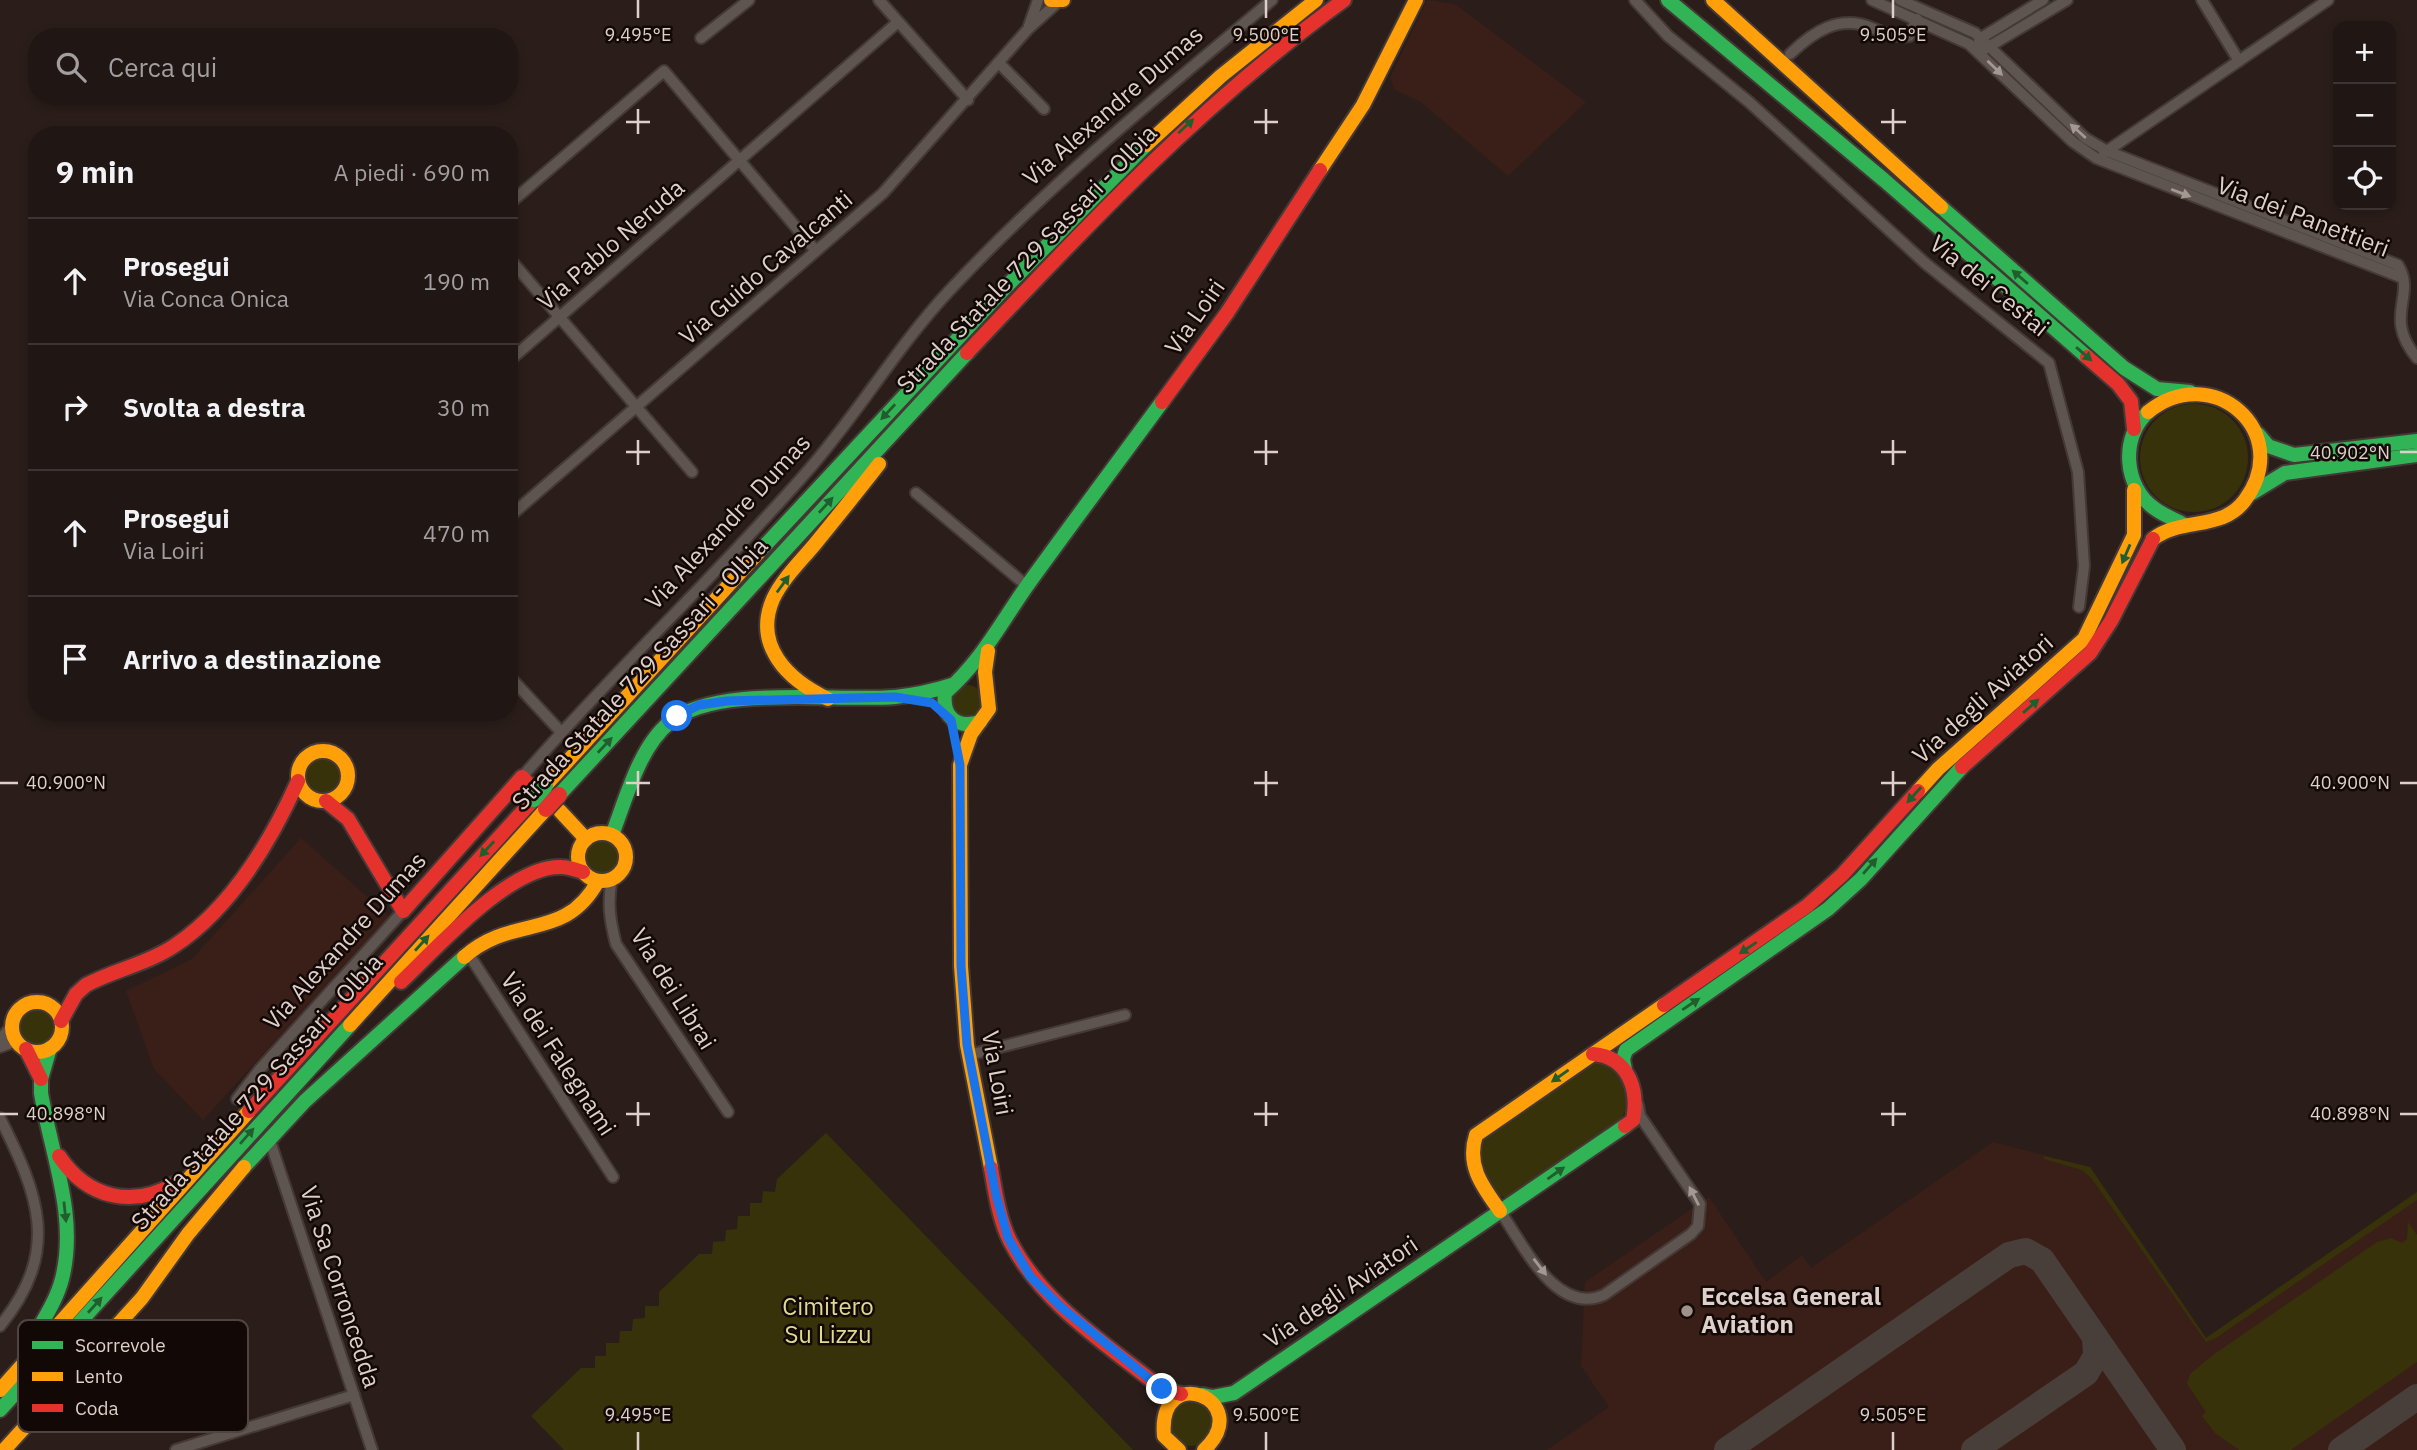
<!DOCTYPE html>
<html lang="it">
<meta charset="utf-8">
<style>
:root{--surface:#201614;--page:#2d2322;--text:#f1f3f6;--muted:#a29fa0;--line:#3d3534}
body{margin:0;font-family:"IBM Plex Sans",sans-serif;background:var(--page);color:var(--text)}
.controls{position:absolute;right:21px;top:21px;display:grid;overflow:hidden;border-radius:14px;box-shadow:0 4px 10px #0003}
.controls button{width:63px;height:63px;display:grid;place-items:center;padding:0;border:0;border-bottom:2px solid var(--line);background:var(--surface);color:var(--text);font:35px sans-serif}
.stop{position:absolute;width:21px;height:21px;margin:-16px;border:5px solid #1a73e8;border-radius:50%;background:#fff}
.stop.end{background:#1a73e8;border-color:#fff;box-shadow:0 2px 7px #0008}
.list{margin:0;padding:0;list-style:none}
h2{display:flex;justify-content:space-between;align-items:center;height:91px;margin:0;padding:0 28px;font-size:30px}
h2 small{font-size:23px;font-weight:400;color:var(--muted)}
.list li{display:grid;grid-template-columns:46px 1fr auto;gap:21px;align-items:center;box-sizing:border-box;height:126px;padding:0 28px;border-top:2px solid var(--line)}
.list b{display:block;font-size:26px;white-space:nowrap}
.list p{margin:0;font-size:23px;white-space:nowrap;color:var(--muted)}
.list em{font-size:23px;font-style:normal;color:var(--muted)}
.icon{flex:none;width:38px;height:38px;fill:none;stroke:currentColor;stroke-width:2;stroke-linecap:round;stroke-linejoin:round}
.map{position:relative;flex:none;width:2417px;height:1450px;overflow:hidden}
.search{position:absolute;background:var(--surface);box-shadow:0 4px 10px #0003;left:28px;top:28px;width:490px;height:77px;display:flex;align-items:center;gap:18px;box-sizing:border-box;padding:0 24px;border-radius:28px;color:var(--muted);font-size:26px}
.panel{position:absolute;background:var(--surface);box-shadow:0 4px 10px #0003;left:28px;top:126px;width:490px;height:595px;border-radius:28px}
.map>svg:first-child{display:block}
.built{fill:#391f17}
.green{fill:#37320a}
.lines{fill:none;stroke-linecap:round;stroke-linejoin:round}
.taxiway{stroke:#483e3a;stroke-width:26}
.street-casing{stroke:#443936;stroke-width:14}
.fast-casing{stroke:#443936;stroke-width:18}
.slow-casing{stroke:#443936;stroke-width:18}
.jam-casing{stroke:#443936;stroke-width:18}
.street{stroke:#5e5450;stroke-width:10}
.fast{stroke:#30b455;stroke-width:14}
.slow{stroke:#ff9f0a;stroke-width:14}
.jam{stroke:#e5322d;stroke-width:14}
.fast-bridge-casing{stroke:#443936;stroke-width:19;stroke-linecap:butt}
.jam-bridge-casing{stroke:#443936;stroke-width:19;stroke-linecap:butt}
.fast-bridge{stroke:#30b455;stroke-width:16}
.jam-bridge{stroke:#e5322d;stroke-width:16}
.oneway{fill:#a59893}
.oneway2{fill:#215e2e}
.route{stroke:#1a73e8;stroke-width:9}
.ticks{fill:none;stroke:#dfcfca;stroke-width:2.5}
.poi-dot{fill:#a0918c;stroke:#120906;stroke-width:2.5}
.labels{text-anchor:middle;stroke-width:5;stroke-linejoin:round;paint-order:stroke}
.street-label{font-size:24px;fill:#dfcfca;stroke:#120906}
.poi-label{font-size:24px;font-weight:bold;fill:#dfcfca;stroke:#120906;text-anchor:start}
.park-label{font-size:24px;fill:#dfda90;stroke:#120906}
.key{fill:#120906;stroke:#504441;stroke-width:2}
.key-label{font-size:19px;fill:#dfcfca}
.ticks-label{font-size:18px;text-anchor:middle;fill:#dfcfca;stroke:#120906;stroke-width:5;stroke-linejoin:round;paint-order:stroke}
</style>
<div class="map">
<svg width="2417" height="1450" viewBox="0 0 2417 1450">
<rect width="100%" height="100%" fill="#2b1e1a"/>
<g class="built">
<path d="M1427,0L1455,4L1586,102L1508,176L1421,102L1395,90L1390,78Z"/>
<path d="M301,838L389,916L203,1120L154,1069L126,991L192,959Z"/>
<path d="M1993,1142L2090,1167L2206,1338L2417,1192V1450H1547L1609,1407L1581,1366L1585,1282L1709,1197L1766,1282L1802,1255L1811,1268Z"/>
</g>
<g class="green">
<circle cx="2194" cy="458" r="54"/>
<circle cx="967" cy="702" r="17"/>
<circle cx="323" cy="776" r="18"/>
<circle cx="602" cy="857" r="18"/>
<circle cx="37" cy="1027" r="18"/>
<path d="M1601,1059C1622,1071 1638,1095 1621,1118L1513,1194L1506,1198L1497,1195C1483,1173 1474,1166 1481,1139Z"/>
<path d="M826,1133L1133,1450H564L531,1416L581,1368H595V1356H606V1343H619L620,1331H632L633,1319L645,1318V1306H659V1292L699,1254H712L713,1242L725,1241L726,1230L737,1229L738,1216H750V1203H762L763,1191L775,1192L777,1179Z"/>
<path d="M2044,1156L2090,1167L2206,1338L2417,1192V1200L2216,1338L2206,1342L2092,1179L2082,1170L2044,1159Z"/>
<path d="M2408,1222L2417,1235V1362L2291,1450H2239L2215,1433L2202,1416L2206,1412L2187,1384L2190,1374L2213,1355L2377,1242L2391,1238L2402,1243L2407,1239Z"/>
<circle cx="1191" cy="1423" r="23"/>
</g>
<g class="lines">
<g class="taxiway">
<path d="M1727,1450L2009,1255L2026,1251L2042,1260L2173,1450"/>
<path d="M1974,1450L2086,1373L2096,1356L2095,1337"/>
<path d="M2341,1450L2417,1397"/>
</g>
<g class="street-casing">
<g id="street">
<path d="M879,0L968,100"/>
<path d="M1635,0L1668,36L1749,102L1925,263L2049,363L2078,472L2084,566L2079,607"/>
<path d="M1872,0L1969,44L2073,142L2096,158L2403,278"/>
<path d="M1900,0L1975,33L2085,138L2107,151L2398,265C2417,296 2382,316 2417,358"/>
<path d="M2202,0L2239,61"/>
<path d="M1029,26L1038,0"/>
<path d="M701,38L749,0"/>
<path d="M1978,44L1981,38L2043,0"/>
<path d="M1985,49L2067,0"/>
<path d="M1790,54C1813,32 1839,14 1872,28C1885,33 1895,38 1909,36L1917,19"/>
<path d="M999,63L1044,109"/>
<path d="M2104,153L2328,0"/>
<path d="M509,204L664,71L816,251"/>
<path d="M509,258L692,472"/>
<path d="M509,361L898,22"/>
<path d="M916,493L1027,586"/>
<path d="M509,517L883,193L1028,29L1059,1"/>
<path d="M509,676L561,732"/>
<path d="M522,777C612,673 713,579 804,475C856,417 895,349 949,291C1048,185 1161,93 1272,0"/>
<path d="M612,879C607,902 610,921 616,944L728,1112"/>
<path d="M468,953L613,1177"/>
<path d="M0,1039L12,1026"/>
<path d="M0,1047L16,1041"/>
<path d="M969,1055L1125,1015"/>
<path d="M237,1099L260,1069L403,911"/>
<path d="M0,1118C39,1196 61,1251 0,1326"/>
<path d="M269,1138L372,1450"/>
<path d="M1500,1211C1523,1244 1556,1316 1604,1295L1691,1234L1698,1226L1700,1204L1640,1116L1638,1105"/>
<path d="M176,1450L354,1395"/>
</g>
</g>
<g class="fast-casing">
<g id="fast">
<path d="M1668,0L1884,180L2087,357"/>
<path d="M1941,207L2124,368L2157,389L2190,392"/>
<path d="M2148,412C2120,437 2124,487 2154,508C2163,515 2174,519 2183,524"/>
<path d="M2258,434L2268,446L2294,455L2417,441"/>
<path d="M2252,493L2285,473L2417,455"/>
<path d="M758,553L1004,289L1146,145"/>
<path d="M980,722C957,729 942,717 945,693C983,659 1000,624 1029,583C1073,522 1118,462 1162,402"/>
<path d="M559,795L967,353"/>
<path d="M612,835C626,799 639,747 670,722C717,684 835,702 895,697C914,695 933,691 952,685"/>
<path d="M1625,1070L1623,1059L1626,1050L1828,909L1861,879L1962,767"/>
<path d="M244,1167L305,1101L464,957"/>
<path d="M31,1342C42,1322 56,1302 62,1279C78,1216 51,1154 41,1093V1079L50,1048"/>
<path d="M1203,1395L1213,1397L1234,1393L1625,1126"/>
<path d="M0,1410L350,1025"/>
</g>
</g>
<g class="slow-casing">
<g id="slow">
<path d="M1051,0H1063"/>
<path d="M1713,0L1941,207"/>
<path d="M1146,145L1221,76L1316,0"/>
<path d="M1320,170L1363,105L1416,0"/>
<path d="M2148,412C2212,360 2295,432 2245,500C2223,531 2181,517 2153,539"/>
<path d="M988,651L985,672L989,709L971,734L960,765L961,966L967,1045L991,1168"/>
<path d="M828,699C788,680 753,646 773,599C783,578 801,561 815,544C837,517 858,491 879,464"/>
<circle cx="323" cy="776" r="25"/>
<path d="M545,786L758,553"/>
<path d="M1918,791L1938,769L2084,639L2134,535V490"/>
<path d="M560,811L586,839"/>
<circle cx="602" cy="857" r="24"/>
<path d="M464,957C514,913 564,943 598,881"/>
<circle cx="37" cy="1027" r="25"/>
<path d="M350,1025L546,809"/>
<path d="M1500,1211C1483,1187 1466,1166 1476,1135L1664,1005"/>
<path d="M0,1390L249,1111"/>
<path d="M4,1450L142,1298L188,1234L244,1167"/>
<path d="M1179,1450L1164,1436C1157,1360 1257,1400 1204,1450"/>
</g>
</g>
<g class="jam-casing">
<g id="jam">
<path d="M967,353C1086,226 1203,102 1344,0"/>
<path d="M2087,357L2118,384L2131,401L2134,429"/>
<path d="M1162,402L1227,313L1320,170"/>
<path d="M1962,767L2090,653L2111,621L2153,539"/>
<path d="M326,801L348,819L403,911L522,777L527,782"/>
<path d="M401,982C436,949 511,864 562,867C569,867 576,870 583,872"/>
<path d="M1664,1005L1807,906L1842,875L1918,791"/>
<path d="M61,1021L76,994L86,985C114,970 147,964 174,946C230,909 271,841 298,781"/>
<path d="M26,1049L41,1079"/>
<path d="M1593,1054C1628,1057 1639,1089 1633,1120L1625,1126"/>
<path d="M249,1111L534,799"/>
<path d="M59,1156C87,1198 132,1209 176,1183"/>
<path d="M991,1168C995,1191 999,1219 1010,1241C1042,1304 1108,1345 1162,1389L1181,1394"/>
</g>
</g>
<use href="#street" class="street"/>
<use href="#fast" class="fast"/>
<use href="#slow" class="slow"/>
<use href="#jam" class="jam"/>
<g class="fast-bridge-casing">
<path id="fast-bridge" d="M534,799L545,786"/>
</g>
<g class="jam-bridge-casing">
<path id="jam-bridge" d="M546,809L559,795"/>
</g>
<use href="#fast-bridge" class="fast-bridge"/>
<use href="#jam-bridge" class="jam-bridge"/>
</g>
<defs><path id="oneway-solid" d="M-6-.8H1V-3.2L6.5 0L1 3.2V.8H-6Z" transform="scale(1.75)"/></defs>
<g class="oneway">
<use href="#oneway-solid" transform="translate(1995 68) rotate(44)"/>
<use href="#oneway-solid" transform="translate(2078 131) rotate(-138)"/>
<use href="#oneway-solid" transform="translate(2181 193) rotate(21)"/>
<use href="#oneway-solid" transform="translate(1694 1196) rotate(-117)"/>
<use href="#oneway-solid" transform="translate(1540 1267) rotate(52)"/>
</g>
<g class="oneway2">
<use href="#oneway-solid" transform="translate(1186 126) rotate(-43)"/>
<use href="#oneway-solid" transform="translate(2020 277) rotate(-139)"/>
<use href="#oneway-solid" transform="translate(2084 354) rotate(41)"/>
<use href="#oneway-solid" transform="translate(888 412) rotate(133)"/>
<use href="#oneway-solid" transform="translate(826 505) rotate(-48)"/>
<use href="#oneway-solid" transform="translate(2126 554) rotate(113)"/>
<use href="#oneway-solid" transform="translate(783 584) rotate(-54)"/>
<use href="#oneway-solid" transform="translate(2031 706) rotate(-41)"/>
<use href="#oneway-solid" transform="translate(605 745) rotate(-47)"/>
<use href="#oneway-solid" transform="translate(1914 795) rotate(132)"/>
<use href="#oneway-solid" transform="translate(487 849) rotate(133)"/>
<use href="#oneway-solid" transform="translate(1870 866) rotate(-49)"/>
<use href="#oneway-solid" transform="translate(422 943) rotate(-48)"/>
<use href="#oneway-solid" transform="translate(1748 948) rotate(146)"/>
<use href="#oneway-solid" transform="translate(1691 1004) rotate(-34)"/>
<use href="#oneway-solid" transform="translate(1560 1076) rotate(145)"/>
<use href="#oneway-solid" transform="translate(247 1136) rotate(-49)"/>
<use href="#oneway-solid" transform="translate(1556 1173) rotate(-35)"/>
<use href="#oneway-solid" transform="translate(65 1212) rotate(84)"/>
<use href="#oneway-solid" transform="translate(95 1305) rotate(-48)"/>
</g>
<g class="lines">
<path class="route" d="M677,716L699,705L727,701L895,697L932,703L951,720L960,765L961,966L967,1045L996,1195L1008,1238L1030,1276L1061,1307L1162,1389"/>
</g>
<path class="ticks" d="M638,0V18M1266,0V18M1893,0V18M638,109V134M1266,109V134M1893,109V134M626,122H650M1254,122H1278M1881,122H1906M638,440V465M1266,440V465M1893,440V465M626,452H650M1254,452H1278M1881,452H1906M2400,452H2417M638,771V796M1266,771V796M1893,771V796M0,783H18M626,783H650M1254,783H1278M1881,783H1906M2400,783H2417M638,1102V1126M1266,1102V1126M1893,1102V1126M0,1114H18M626,1114H650M1254,1114H1278M1881,1114H1906M2400,1114H2417M638,1432V1450M1266,1432V1450M1893,1432V1450"/>
<circle class="poi-dot" cx="1687" cy="1311" r="7"/>
<g class="labels">
<g class="street-label">
<text transform="translate(1113 106) rotate(-41)" y="8">Via Alexandre Dumas</text>
<text transform="translate(2303 217) rotate(21)" y="8">Via dei Panettieri</text>
<text transform="translate(611 245) rotate(-41)" y="8">Via Pablo Neruda</text>
<text transform="translate(1027 259) rotate(-46)" y="8">Strada Statale 729 Sassari - Olbia</text>
<text transform="translate(766 268) rotate(-41)" y="8">Via Guido Cavalcanti</text>
<text transform="translate(1989 286) rotate(39)" y="8">Via dei Cestai</text>
<text transform="translate(1195 317) rotate(-55)" y="8">Via Loiri</text>
<text transform="translate(728 522) rotate(-47)" y="8">Via Alexandre Dumas</text>
<text transform="translate(640 674) rotate(-47)" y="8">Strada Statale 729 Sassari - Olbia</text>
<text transform="translate(1983 699) rotate(-42)" y="8">Via degli Aviatori</text>
<text transform="translate(345 941) rotate(-48)" y="8">Via Alexandre Dumas</text>
<text transform="translate(673 989) rotate(58)" y="8">Via dei Librai</text>
<text transform="translate(558 1054) rotate(57)" y="8">Via dei Falegnami</text>
<text transform="translate(997 1073) rotate(80)" y="8">Via Loiri</text>
<text transform="translate(257 1092) rotate(-48)" y="8">Strada Statale 729 Sassari - Olbia</text>
<text transform="translate(340 1287) rotate(72)" y="8">Via Sa Corroncedda</text>
<text transform="translate(1341 1292) rotate(-34)" y="8">Via degli Aviatori</text>
</g>
<g class="poi-label">
<text x="1701" y="1305">Eccelsa General<tspan x="1701" dy="28">Aviation</tspan></text>
</g>
<g class="park-label">
<text x="828" y="1315">Cimitero<tspan x="828" dy="28">Su Lizzu</tspan></text>
</g>
</g>
<rect x="18" y="1320" width="230" height="112" rx="10" class="key"/>
<rect x="32" y="1341" width="31" height="8" fill="#30b455"/>
<rect x="32" y="1372" width="31" height="9" fill="#ff9f0a"/>
<rect x="32" y="1404" width="31" height="8" fill="#e5322d"/>
<g class="key-label">
<text x="75" y="1352">Scorrevole</text>
<text x="75" y="1383">Lento</text>
<text x="75" y="1415">Coda</text>
</g>
<g class="ticks-label">
<text x="638" y="41">9.495°E</text>
<text x="1266" y="41">9.500°E</text>
<text x="1893" y="41">9.505°E</text>
<text x="2350" y="459">40.902°N</text>
<text x="66" y="789">40.900°N</text>
<text x="2350" y="789">40.900°N</text>
<text x="66" y="1120">40.898°N</text>
<text x="2350" y="1120">40.898°N</text>
<text x="638" y="1421">9.495°E</text>
<text x="1266" y="1421">9.500°E</text>
<text x="1893" y="1421">9.505°E</text>
</g>
</svg>
<div class="controls">
<button>+</button>
<button>−</button>
<button><svg class="icon" aria-label="locate" viewBox="0 0 24 24"><circle cx="12" cy="12" r="6"/><path d="M12 2v4M12 18v4M2 12h4M18 12h4"/></svg></button>
</div>
<div class="stop" style="left:677px;top:716px"></div>
<div class="stop end" style="left:1162px;top:1389px"></div>
<div class="search"><svg class="icon" aria-label="search" viewBox="0 0 24 24"><circle cx="10" cy="10" r="6"/><path d="M15 15l6 6"/></svg>Cerca qui</div>
<section class="panel">
<h2>9 min<small>A piedi · 690 m</small></h2>
<ul class="list">
<li><svg class="icon" aria-label="ahead" viewBox="0 0 24 24"><path d="M12 20V5M6 11l6-6 6 6"/></svg><div><b>Prosegui</b><p>Via Conca Onica</p></div><em>190 m</em></li>
<li><svg class="icon" aria-label="right" viewBox="0 0 24 24"><path d="M7 20v-9h11M14 6l5 5-5 5"/></svg><div><b>Svolta a destra</b></div><em>30 m</em></li>
<li><svg class="icon" aria-label="ahead" viewBox="0 0 24 24"><path d="M12 20V5M6 11l6-6 6 6"/></svg><div><b>Prosegui</b><p>Via Loiri</p></div><em>470 m</em></li>
<li><svg class="icon" aria-label="arrive" viewBox="0 0 24 24"><path d="M6 21V4h12l-3 4 3 4H6"/></svg><div><b>Arrivo a destinazione</b></div></li>
</ul>
</section>
</div>
